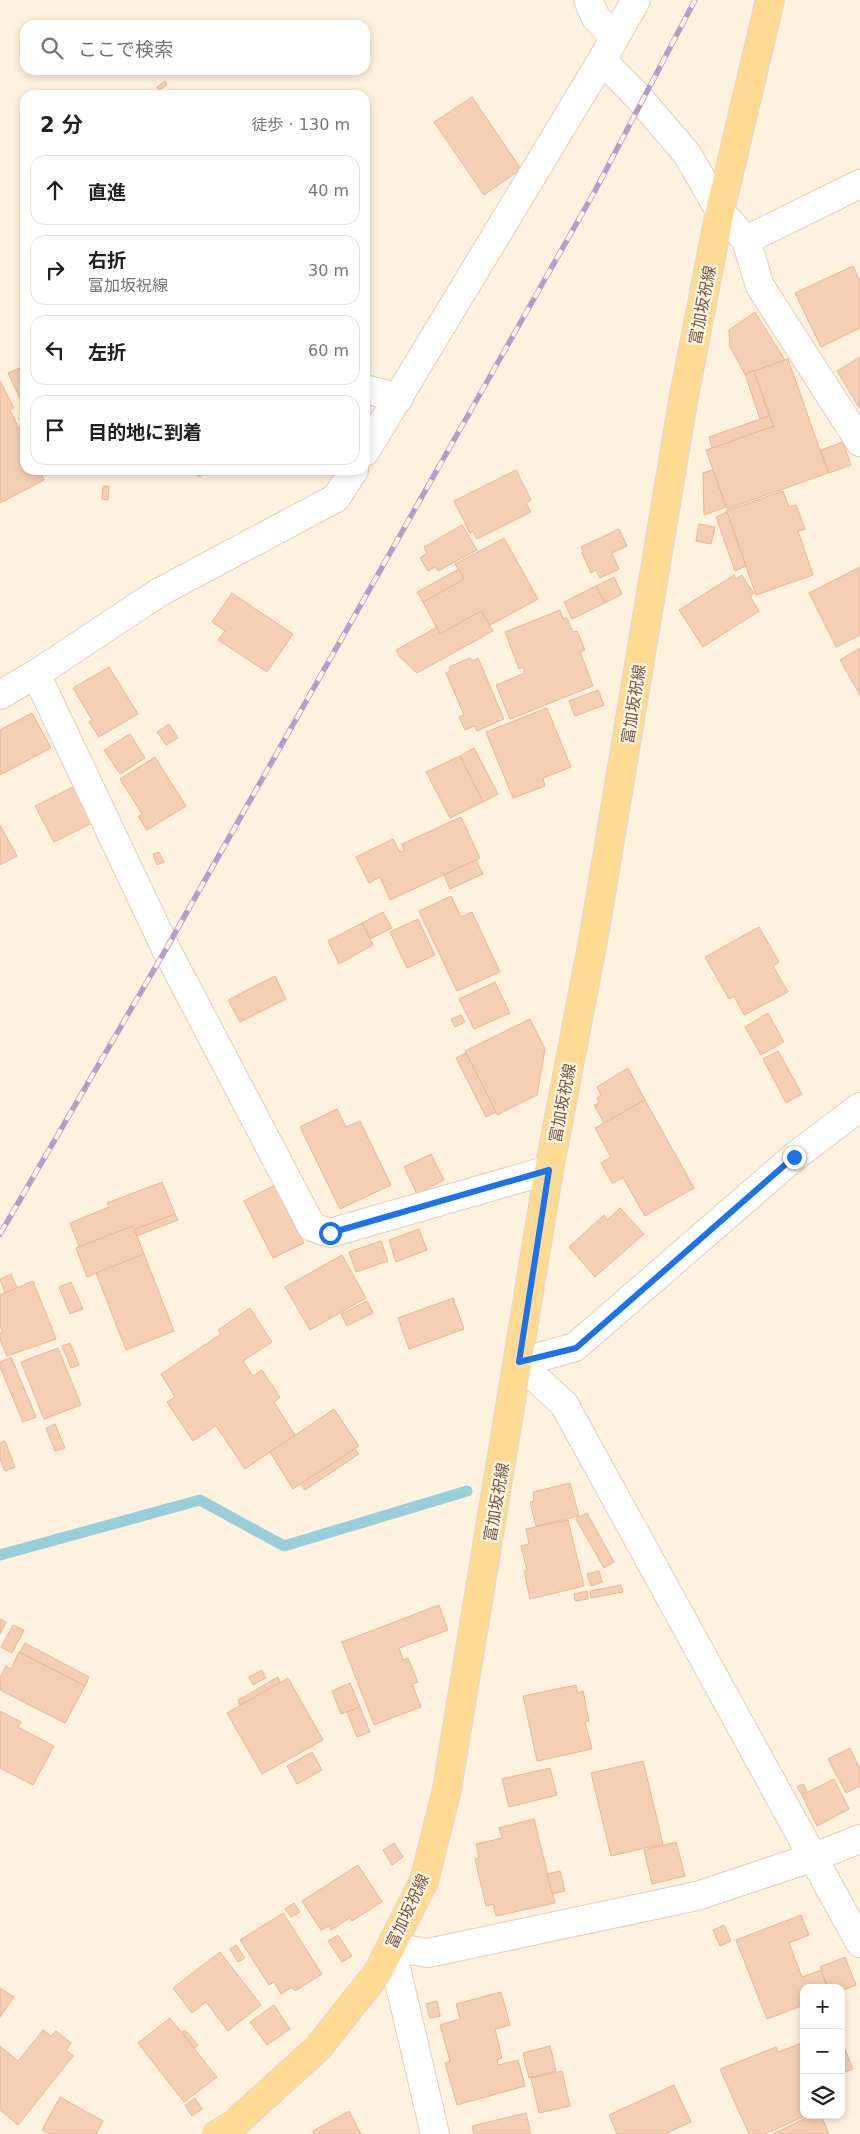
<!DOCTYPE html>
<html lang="ja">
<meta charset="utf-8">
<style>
:root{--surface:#fff;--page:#f6f6f6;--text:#202124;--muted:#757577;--line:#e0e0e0}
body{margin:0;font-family:"DejaVu Sans","Noto Sans JP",sans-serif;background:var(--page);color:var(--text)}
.controls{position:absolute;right:15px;bottom:15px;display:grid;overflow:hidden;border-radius:10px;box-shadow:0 2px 8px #0003}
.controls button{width:45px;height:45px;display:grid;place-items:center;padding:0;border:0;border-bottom:1px solid var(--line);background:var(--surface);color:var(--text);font:25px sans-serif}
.stop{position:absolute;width:15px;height:15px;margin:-11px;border:4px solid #1a73e8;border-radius:50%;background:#fff}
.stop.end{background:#1a73e8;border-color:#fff;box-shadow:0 1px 5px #0008}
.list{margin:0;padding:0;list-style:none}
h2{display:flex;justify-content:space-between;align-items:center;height:65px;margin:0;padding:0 20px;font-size:21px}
h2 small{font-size:16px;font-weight:400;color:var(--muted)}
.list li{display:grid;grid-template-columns:32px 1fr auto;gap:15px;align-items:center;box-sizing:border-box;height:70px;margin:0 10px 10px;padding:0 10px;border:1px solid var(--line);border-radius:15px}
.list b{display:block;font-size:19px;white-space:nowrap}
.list p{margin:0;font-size:16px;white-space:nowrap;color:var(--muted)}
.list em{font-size:16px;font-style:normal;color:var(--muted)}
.icon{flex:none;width:28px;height:28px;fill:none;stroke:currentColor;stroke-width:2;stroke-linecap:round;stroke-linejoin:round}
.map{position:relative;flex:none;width:860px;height:2134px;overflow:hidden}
.search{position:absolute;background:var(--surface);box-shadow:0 2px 8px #0003;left:20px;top:20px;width:350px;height:55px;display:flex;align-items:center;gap:12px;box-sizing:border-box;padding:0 18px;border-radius:15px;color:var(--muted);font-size:19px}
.panel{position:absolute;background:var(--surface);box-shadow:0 2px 8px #0003;left:20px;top:90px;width:350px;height:385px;border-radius:15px}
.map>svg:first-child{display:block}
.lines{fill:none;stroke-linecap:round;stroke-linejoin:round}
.stream{stroke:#97ceda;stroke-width:11}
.building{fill:#f4cfb4;stroke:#e8b693}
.minor-casing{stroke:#e2ceba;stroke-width:30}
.major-casing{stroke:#ded7d2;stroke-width:30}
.minor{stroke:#fff;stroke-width:28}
.major{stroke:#ffda93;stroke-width:28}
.rail-casing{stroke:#b49dc6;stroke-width:5.5}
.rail{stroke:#fff6e5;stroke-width:4;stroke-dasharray:11;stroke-linecap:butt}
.route{stroke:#1a73e8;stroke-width:6}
.labels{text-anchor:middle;stroke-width:4.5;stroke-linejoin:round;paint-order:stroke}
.street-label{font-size:16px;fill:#745745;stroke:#fff6e5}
</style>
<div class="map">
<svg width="860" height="2134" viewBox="0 0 860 2134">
<rect width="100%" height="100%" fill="#fef2de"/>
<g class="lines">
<path class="stream" d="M0,1555L200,1500L284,1546L467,1491"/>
</g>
<g class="building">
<path d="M165,81L167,85L159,90L157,87Z"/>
<path d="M472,97L521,169L484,195L434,122Z"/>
<path d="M853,266L860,281V328L821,347L795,293Z"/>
<path d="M755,312L785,360L745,374L730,347L729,330Z"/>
<path d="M860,357V409L837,371Z"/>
<path d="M788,359L828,473L727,509L706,450L774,426L754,371Z"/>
<path d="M20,368L25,378V404L23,405L8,373Z"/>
<path d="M754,371L769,416L760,419L745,374Z"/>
<path d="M0,381L14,408L10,410L20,431L25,430V470H39L44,480L0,503Z"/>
<path d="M769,416L774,426L712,448L709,437Z"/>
<path d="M843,442L851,465L829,473L821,450Z"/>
<path d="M192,470H205L199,477Z"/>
<path d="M516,470L531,500L526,503L531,512L477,539L473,531L470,533L454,501Z"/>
<path d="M713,470L726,507L704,515L703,473Z"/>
<path d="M103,486H109L108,500L102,499Z"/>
<path d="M783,491L789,507L796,505L805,529L798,531L813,575L756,595L726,511Z"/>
<path d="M727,512L746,566L735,571L716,517Z"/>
<path d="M699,524L715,527L711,544L696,541Z"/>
<path d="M462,525L477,550L438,571L435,567L428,571L420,558L427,553L424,547Z"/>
<path d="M619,529L627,546L612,553L619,569L600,578L596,570L591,573L582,553L583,552L581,547Z"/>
<path d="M504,538L538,599L490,625L481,611L440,634L423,602L464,579L455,564Z"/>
<path d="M860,567V635L836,647L809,593Z"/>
<path d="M459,569L464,579L423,602L417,592Z"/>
<path d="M734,575L736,579L742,575L754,594L750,596L759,611L703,647L679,610Z"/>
<path d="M614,577L622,594L605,603L596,586Z"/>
<path d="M596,586L605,603L572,619L564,602Z"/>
<path d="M232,593L293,634L267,672L218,640L225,631L212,622Z"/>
<path d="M560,610L563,619L567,618L573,632L577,631L585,650L580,652L593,686L510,719L496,685L525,673L523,667L519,669L505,632Z"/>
<path d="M481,611L493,631L417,673L399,656L396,650L437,627L440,634Z"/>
<path d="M860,648V695L840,660Z"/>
<path d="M470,658L472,661L478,658L504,719L477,731L474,726L465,730L459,717L464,715L446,673L451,670L449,667Z"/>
<path d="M109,667L138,714L99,737L89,722L92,720L73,688Z"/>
<path d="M598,690L604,705L575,716L569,701Z"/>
<path d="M547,708L571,767L543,778L545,786L513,798L486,732Z"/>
<path d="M32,713L51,748L0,775V730Z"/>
<path d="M169,724L178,738L166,745L157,732Z"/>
<path d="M130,734L145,758L120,774L104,750Z"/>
<path d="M474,748L498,794L483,802L460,756Z"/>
<path d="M460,756L483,802L450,818L426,772Z"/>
<path d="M155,757L186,806L147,830L138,816L142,814L120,779Z"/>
<path d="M79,784L98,820L54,842L35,806Z"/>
<path d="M461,817L480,858L390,900L380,877L369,883L356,857L393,839L400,852L404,850L402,844Z"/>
<path d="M0,825L17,856L0,865Z"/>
<path d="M159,852L164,862L157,865L153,854Z"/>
<path d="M476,860L483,874L450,889L444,875Z"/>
<path d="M451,896L461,917L472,912L500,972L457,991L419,911Z"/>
<path d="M383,912L392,928L370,939L362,923Z"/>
<path d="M418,919L435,955L407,968L390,932Z"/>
<path d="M362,923L373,945L339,964L328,941Z"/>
<path d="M759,927L779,962L773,966L788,992L744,1015L734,996L729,999L705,957Z"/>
<path d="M275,976L286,999L240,1022L228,1000Z"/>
<path d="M495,982L510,1013L474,1029L459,999Z"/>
<path d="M768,1013L784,1042L761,1055L745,1027Z"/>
<path d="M461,1015L465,1022L455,1027L451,1019Z"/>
<path d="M530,1019L545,1049L537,1095L497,1115L465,1051Z"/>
<path d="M778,1051L802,1094L786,1103L763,1059Z"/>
<path d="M466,1053L496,1112L486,1117L456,1058Z"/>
<path d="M628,1068L645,1100L604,1123L594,1105L599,1103L597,1098L601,1095L597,1087Z"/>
<path d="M645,1100L694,1188L645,1216L623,1178L612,1183L601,1163L611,1157L595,1128Z"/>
<path d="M337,1109L346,1127L360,1121L391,1185L340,1209L300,1127Z"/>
<path d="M431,1154L444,1180L417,1194L404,1167Z"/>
<path d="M162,1182L175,1214L134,1230L133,1226L79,1247L70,1223L109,1207L107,1203Z"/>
<path d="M275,1185L304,1243L273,1258L244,1201Z"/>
<path d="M620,1208L644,1234L595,1277L569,1247L604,1215L607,1220Z"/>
<path d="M175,1214L178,1220L137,1236L134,1230Z"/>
<path d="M133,1226L144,1254L87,1277L76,1248Z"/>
<path d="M419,1229L427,1250L396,1262L389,1240Z"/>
<path d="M381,1241L388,1261L356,1272L349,1252Z"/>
<path d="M144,1254L174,1331L126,1350L96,1273Z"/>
<path d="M342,1255L366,1298L310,1330L285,1287Z"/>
<path d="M11,1274L17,1288L5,1293L0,1279Z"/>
<path d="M33,1281L56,1339L7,1356L0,1340V1333L3,1332L0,1326V1295Z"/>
<path d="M71,1282L83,1309L70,1314L59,1287Z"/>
<path d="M453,1298L464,1329L409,1349L398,1318Z"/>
<path d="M367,1301L373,1313L347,1326L341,1314Z"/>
<path d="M250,1308L272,1342L243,1361L253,1376L262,1370L280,1397L274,1402L295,1435L245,1469L216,1426L193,1441L167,1402L175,1397L161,1374L221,1334L218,1330Z"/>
<path d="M70,1343L79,1365L71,1368L62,1346Z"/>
<path d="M58,1348L81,1405L44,1419L21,1362Z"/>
<path d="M11,1357L36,1417L23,1422L0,1367V1362Z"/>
<path d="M334,1409L359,1446L293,1489L270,1452Z"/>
<path d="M55,1424L65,1448L55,1451L46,1428Z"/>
<path d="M5,1441L15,1467L5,1471L0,1459V1443Z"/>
<path d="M355,1449L359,1454L305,1490L300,1484Z"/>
<path d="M570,1483L579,1516L536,1526L530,1502L534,1501L533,1492Z"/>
<path d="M587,1513L614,1562L604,1568L576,1519Z"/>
<path d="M568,1520L584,1586L530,1599L524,1571L527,1570L521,1546L529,1544L526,1529Z"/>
<path d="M599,1571L602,1582L591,1586L587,1574Z"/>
<path d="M621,1585L623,1592L591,1598L590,1591Z"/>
<path d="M587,1591L588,1599L575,1601L574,1594Z"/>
<path d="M439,1605L448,1630L399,1648L403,1660L408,1658L418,1682L412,1684L421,1707L374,1725L342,1642Z"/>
<path d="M0,1619L6,1622L0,1634Z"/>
<path d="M13,1625L24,1630L12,1653L1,1647Z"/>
<path d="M25,1643L89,1677L85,1686L20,1652Z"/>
<path d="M19,1652L85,1686L65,1723L0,1690V1678L6,1666L11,1669Z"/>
<path d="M262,1670L266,1678L253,1685L249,1677Z"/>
<path d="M278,1677L280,1683L240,1705L238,1700Z"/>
<path d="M288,1678L323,1740L262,1774L227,1713Z"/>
<path d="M350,1683L360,1707L341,1714L332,1691Z"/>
<path d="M576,1685L578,1693L583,1691L589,1721L585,1722L592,1749L537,1761L523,1696Z"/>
<path d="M360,1707L370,1732L357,1737L347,1712Z"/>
<path d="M0,1711L21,1722L18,1727L54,1746L33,1785L0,1768Z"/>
<path d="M850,1748L860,1769V1786L846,1793L828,1759Z"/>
<path d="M312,1752L322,1770L297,1784L287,1766Z"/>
<path d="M643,1761L663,1844L611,1856L591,1773Z"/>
<path d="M550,1768L557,1795L509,1807L502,1779Z"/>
<path d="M834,1779L849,1809L817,1826L802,1795Z"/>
<path d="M803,1784L807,1791L801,1794L797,1787Z"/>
<path d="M534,1819L555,1903L496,1916L493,1904L486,1906L475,1859L479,1858L476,1844L502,1838L499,1828Z"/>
<path d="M676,1842L685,1876L652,1884L644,1850Z"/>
<path d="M394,1843L403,1857L392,1865L383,1850Z"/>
<path d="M358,1865L382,1902L352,1921L350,1918L331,1930L329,1926L321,1930L302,1901Z"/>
<path d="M560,1871L565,1891L552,1894L547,1874Z"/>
<path d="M294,1903L300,1912L291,1917L285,1909Z"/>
<path d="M283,1913L322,1974L295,1991L292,1987L281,1994L274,1982L269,1985L240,1940Z"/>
<path d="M801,1915L809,1935L789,1943L802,1977L821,1970L827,1988H804V2005L767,2019L736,1940Z"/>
<path d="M724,1925L731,1941L720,1946L713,1930Z"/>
<path d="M338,1935L352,1956L342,1962L328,1941Z"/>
<path d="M236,1945L245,1958L238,1962L230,1949Z"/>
<path d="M220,1952L261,2005L228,2031L206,2002L192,2013L173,1988Z"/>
<path d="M845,1957L856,1985L841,1991V1988H828L820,1967Z"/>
<path d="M0,1988L14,1997L0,2017Z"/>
<path d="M501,1992L510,2025L495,2029L502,2058L497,2060L498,2065L518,2060L525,2086L457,2105L445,2063L450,2061L440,2025L460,2019L456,2004Z"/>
<path d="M437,2001L440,2016L430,2018L426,2004Z"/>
<path d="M274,2005L290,2029L267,2045L250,2022Z"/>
<path d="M170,2018L217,2077L184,2102L138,2043Z"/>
<path d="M43,2030L51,2036L56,2031L71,2043L66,2050L73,2056L18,2125L0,2110V2046L18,2061Z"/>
<path d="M185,2030L198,2045L194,2048L182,2032Z"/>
<path d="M841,2039L853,2069L841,2074Z"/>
<path d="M804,2042V2115H807L765,2134H749L720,2069L776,2047L778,2052Z"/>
<path d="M550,2046L556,2071L529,2078L523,2053Z"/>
<path d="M562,2071L570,2106L539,2113L531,2078Z"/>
<path d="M674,2085L691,2122L665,2134H617L609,2115Z"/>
<path d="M60,2097L103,2121L96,2134H50L42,2130Z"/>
<path d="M195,2098L202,2109L192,2116L185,2105Z"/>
<path d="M349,2111L361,2134H314L313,2131Z"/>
<path d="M526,2113L531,2134H474L472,2126Z"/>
<path d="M812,2115H821L829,2134H773Z"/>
</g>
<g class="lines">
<g class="minor-casing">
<g id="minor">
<path d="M588,0L596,18L615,37"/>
<path d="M602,60L641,100L687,154L720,211L746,240L760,286L860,442"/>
<path d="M746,240L860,184"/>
<path d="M365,389L399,398"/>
<path d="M365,452L602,60L636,0"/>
<path d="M36,674L166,949L312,1227L330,1233L549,1170"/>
<path d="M0,695L36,674L158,593L336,498L354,470"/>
<path d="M519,1363L564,1404L860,1943"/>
<path d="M519,1363L575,1347L794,1157L860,1107"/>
<path d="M435,2134L391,1947L428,1953L697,1896L814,1857L860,1839"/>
</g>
</g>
<g class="major-casing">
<path id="major" d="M217,2134L233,2125L318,2048L378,1972L424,1881L447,1789L549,1170L594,935L683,401L720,211L770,0"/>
</g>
<use href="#minor" class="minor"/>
<use href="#major" class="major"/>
<g class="rail-casing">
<path id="rail" d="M0,1234L166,949L596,189L695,0"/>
</g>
<use href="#rail" class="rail"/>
</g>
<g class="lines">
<path class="route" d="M330,1233L549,1170L519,1362L576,1348L794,1157"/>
</g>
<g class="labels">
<g class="street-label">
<text transform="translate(702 305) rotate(-79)" y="6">富加坂祝線</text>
<text transform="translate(633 704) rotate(-81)" y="6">富加坂祝線</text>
<text transform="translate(562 1103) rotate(-79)" y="6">富加坂祝線</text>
<text transform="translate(496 1502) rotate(-80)" y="6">富加坂祝線</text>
<text transform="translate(407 1911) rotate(-65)" y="6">富加坂祝線</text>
</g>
</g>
</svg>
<div class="controls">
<button>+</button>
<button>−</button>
<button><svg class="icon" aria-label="layers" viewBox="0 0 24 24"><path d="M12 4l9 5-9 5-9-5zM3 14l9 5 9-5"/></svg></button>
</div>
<div class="stop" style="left:330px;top:1233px"></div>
<div class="stop end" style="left:794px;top:1157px"></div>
<div class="search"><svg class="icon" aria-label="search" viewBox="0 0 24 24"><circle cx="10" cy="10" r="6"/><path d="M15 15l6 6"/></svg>ここで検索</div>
<section class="panel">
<h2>2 分<small>徒歩 · 130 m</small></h2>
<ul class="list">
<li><svg class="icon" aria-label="ahead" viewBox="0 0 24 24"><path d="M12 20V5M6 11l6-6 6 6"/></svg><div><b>直進</b></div><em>40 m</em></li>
<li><svg class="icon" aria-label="right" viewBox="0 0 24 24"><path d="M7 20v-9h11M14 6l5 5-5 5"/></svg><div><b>右折</b><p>富加坂祝線</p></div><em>30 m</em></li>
<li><svg class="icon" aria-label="left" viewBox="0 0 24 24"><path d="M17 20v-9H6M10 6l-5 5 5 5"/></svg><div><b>左折</b></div><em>60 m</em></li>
<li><svg class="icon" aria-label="arrive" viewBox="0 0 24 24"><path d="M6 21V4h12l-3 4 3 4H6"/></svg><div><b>目的地に到着</b></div></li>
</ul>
</section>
</div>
